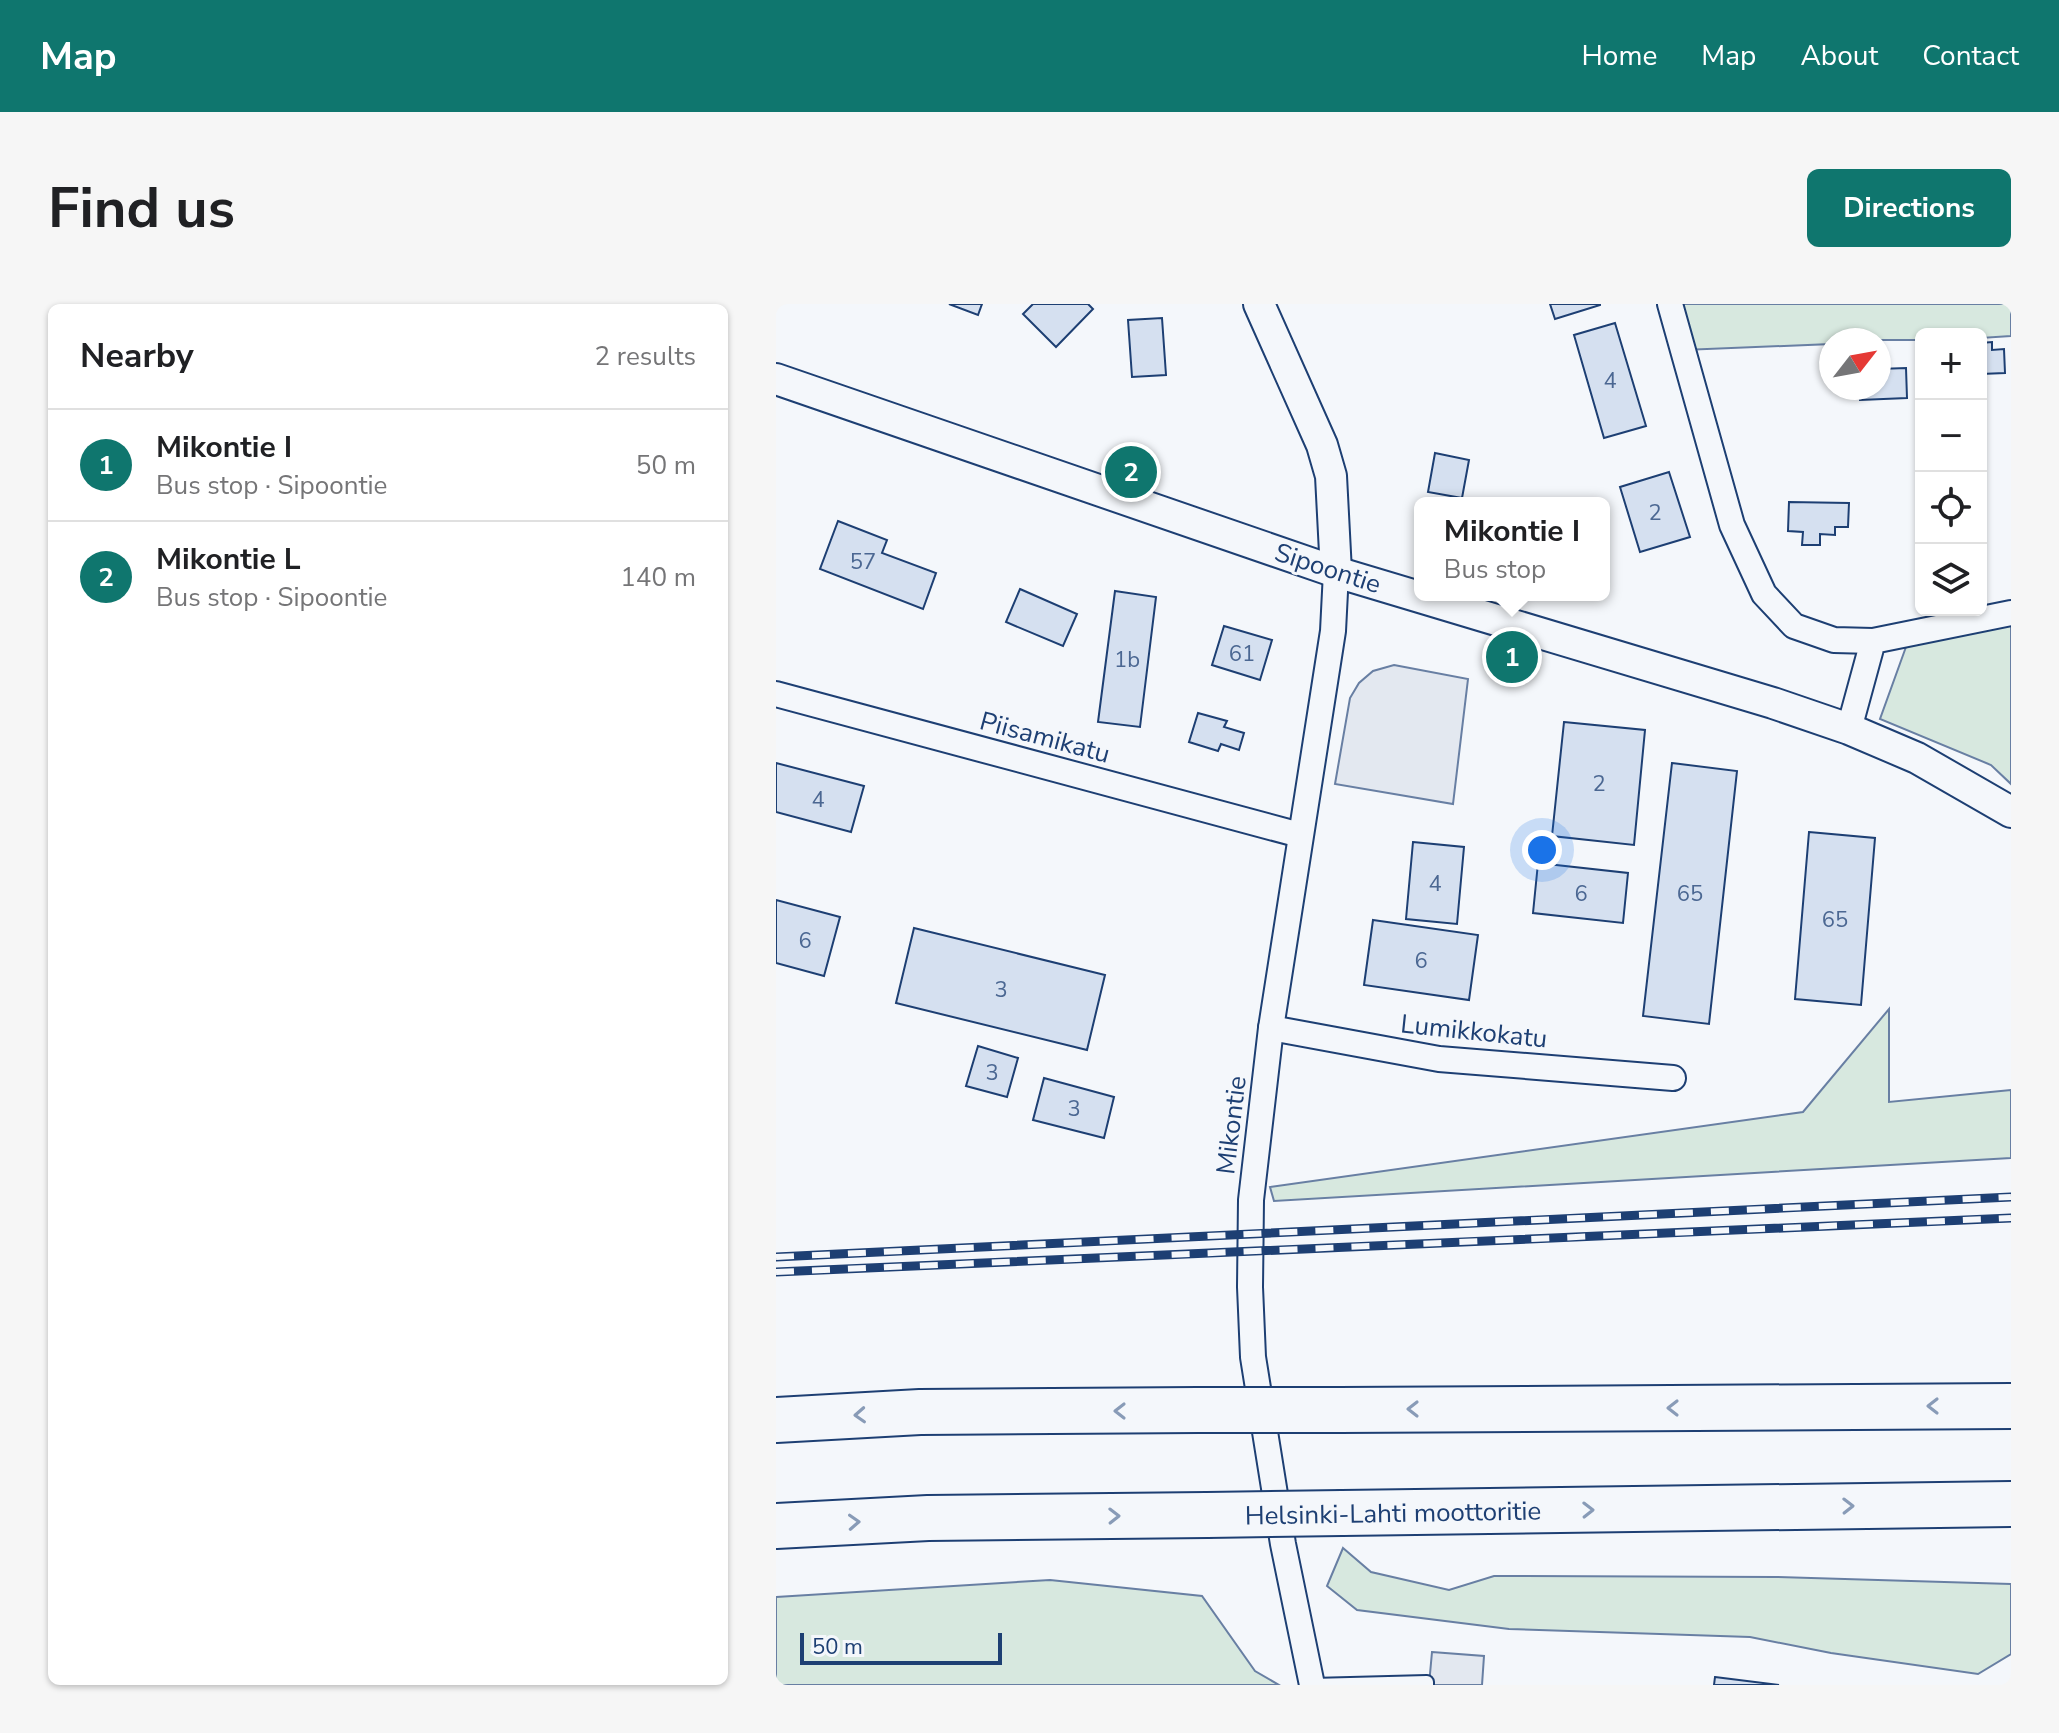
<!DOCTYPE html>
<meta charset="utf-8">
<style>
:root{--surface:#fff;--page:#f6f6f6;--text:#202124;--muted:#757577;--line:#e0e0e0;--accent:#0f766e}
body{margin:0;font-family:"Nunito Sans",sans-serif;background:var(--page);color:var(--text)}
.controls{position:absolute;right:24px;top:24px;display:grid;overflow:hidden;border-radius:12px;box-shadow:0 2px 6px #0004}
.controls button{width:72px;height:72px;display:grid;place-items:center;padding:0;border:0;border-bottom:2px solid var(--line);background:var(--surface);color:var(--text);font:40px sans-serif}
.compass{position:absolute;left:1043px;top:24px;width:72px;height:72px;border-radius:50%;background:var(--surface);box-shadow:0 2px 6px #0004;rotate:59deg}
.scale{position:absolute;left:24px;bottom:20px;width:202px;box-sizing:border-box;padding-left:8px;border:4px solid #1d3f73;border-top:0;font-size:22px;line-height:28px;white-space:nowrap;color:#1d3f73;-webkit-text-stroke:6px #f4f7fb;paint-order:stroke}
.you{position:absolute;left:766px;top:546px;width:28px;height:28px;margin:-20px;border:6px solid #fff;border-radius:50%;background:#1a73e8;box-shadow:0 0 0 12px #1a73e833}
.badge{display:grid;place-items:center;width:52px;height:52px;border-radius:50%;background:var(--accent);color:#fff;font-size:26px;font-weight:700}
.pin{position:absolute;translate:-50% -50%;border:4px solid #fff;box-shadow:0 2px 8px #0006}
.popup{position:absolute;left:638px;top:193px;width:196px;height:104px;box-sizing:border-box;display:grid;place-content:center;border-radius:12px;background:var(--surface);filter:drop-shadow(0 2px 6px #0005);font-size:26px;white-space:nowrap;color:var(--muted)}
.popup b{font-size:30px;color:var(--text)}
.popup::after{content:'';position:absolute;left:50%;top:100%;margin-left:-16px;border:16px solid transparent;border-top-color:var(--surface)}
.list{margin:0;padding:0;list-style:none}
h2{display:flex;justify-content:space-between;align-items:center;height:104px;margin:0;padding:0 32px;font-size:34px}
h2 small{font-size:26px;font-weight:400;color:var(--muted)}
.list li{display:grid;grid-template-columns:52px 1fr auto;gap:24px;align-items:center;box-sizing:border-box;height:112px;padding:0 32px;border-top:2px solid var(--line)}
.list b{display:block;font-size:30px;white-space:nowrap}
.list p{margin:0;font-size:26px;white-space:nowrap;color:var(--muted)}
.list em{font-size:26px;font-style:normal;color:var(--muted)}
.icon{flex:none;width:44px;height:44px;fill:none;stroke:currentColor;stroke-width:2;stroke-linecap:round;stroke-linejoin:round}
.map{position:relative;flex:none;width:1235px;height:1381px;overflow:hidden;border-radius:12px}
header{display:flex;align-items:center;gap:48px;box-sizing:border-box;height:112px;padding:0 40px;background:var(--accent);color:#fff}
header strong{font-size:38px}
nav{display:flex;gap:44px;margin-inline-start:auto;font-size:28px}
.intro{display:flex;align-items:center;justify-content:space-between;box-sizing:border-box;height:192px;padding:0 48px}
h1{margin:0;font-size:56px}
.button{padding:20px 36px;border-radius:12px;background:var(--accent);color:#fff;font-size:28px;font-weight:700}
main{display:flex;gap:48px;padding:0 48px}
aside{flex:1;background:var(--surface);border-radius:12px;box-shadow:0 2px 6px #0004}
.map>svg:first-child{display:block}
.green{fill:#d7e8df;stroke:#687fa3;stroke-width:2}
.parking{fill:#e3e8f0;stroke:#687fa3;stroke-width:2}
.building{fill:#d5e0f0;stroke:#1d3f73;stroke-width:2}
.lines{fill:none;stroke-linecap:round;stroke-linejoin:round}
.service-casing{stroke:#1d3f73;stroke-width:16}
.minor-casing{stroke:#1d3f73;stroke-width:28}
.tertiary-casing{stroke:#1d3f73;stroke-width:34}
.motorway-casing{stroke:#1d3f73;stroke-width:48}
.service{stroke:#f4f7fb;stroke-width:12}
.minor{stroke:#f4f7fb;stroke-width:24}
.tertiary{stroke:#f4f7fb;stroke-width:30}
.motorway{stroke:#f4f7fb;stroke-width:44}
.rail-casing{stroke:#1d3f73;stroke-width:9}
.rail{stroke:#f4f7fb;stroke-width:6;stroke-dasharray:18;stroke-linecap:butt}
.motorway-bridge-casing{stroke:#1d3f73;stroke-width:48;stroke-linecap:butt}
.motorway-bridge{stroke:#f4f7fb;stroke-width:44}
.oneway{stroke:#889bb7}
.labels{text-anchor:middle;stroke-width:6;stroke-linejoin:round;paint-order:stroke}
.number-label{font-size:22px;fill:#4b6792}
.street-label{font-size:26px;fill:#1d3f73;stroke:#f4f7fb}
</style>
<header>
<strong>Map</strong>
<nav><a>Home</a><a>Map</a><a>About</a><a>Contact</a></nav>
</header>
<div class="intro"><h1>Find us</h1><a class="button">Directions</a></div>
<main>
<aside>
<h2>Nearby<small>2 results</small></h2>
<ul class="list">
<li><span class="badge">1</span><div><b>Mikontie I</b><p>Bus stop · Sipoontie</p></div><em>50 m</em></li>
<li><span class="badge">2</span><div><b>Mikontie L</b><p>Bus stop · Sipoontie</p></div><em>140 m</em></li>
</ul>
</aside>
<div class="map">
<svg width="1235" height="1381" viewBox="0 0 1235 1381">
<rect width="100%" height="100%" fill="#f4f7fb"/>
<g class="green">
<path d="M894,0H1235V32L1205,34V30H1145V36H1055V40L907,46Z"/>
<path d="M1235,309V480L1215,461L1104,415L1135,329Z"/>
<path d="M1113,705V798L1235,786V854L498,897L494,883L1027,808Z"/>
<path d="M567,1244L595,1268L673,1286L718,1272L1000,1273L1235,1280V1350L1202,1370L1055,1349L974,1333L733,1325L581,1306L551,1282Z"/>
<path d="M274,1276L426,1292L479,1367L503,1381H0V1293Z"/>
</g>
<g class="parking">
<path d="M618,361L692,375L677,500L559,480L574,394L583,379L597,367Z"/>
<path d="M656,1348L708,1352L706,1381H653Z"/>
</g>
<g class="building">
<path d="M173,0H206L202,11Z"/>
<path d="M257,0H312L317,5L280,43L247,10Z"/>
<path d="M774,0H824V1L779,15Z"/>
<path d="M386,14L390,71L356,73L352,16Z"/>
<path d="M839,19L870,122L828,134L798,31Z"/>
<path d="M1216,38V46L1228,45L1229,69L1205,70V39Z"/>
<path d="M1130,64L1131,94L1084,96L1083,84H1103V65Z"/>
<path d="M659,149L693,156L686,194L652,188Z"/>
<path d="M893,168L914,233L864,248L844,183Z"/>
<path d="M1013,198L1073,199L1072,223H1059V231L1044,230V241H1026L1027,228L1012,227Z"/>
<path d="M62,217L111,236L106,249L160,269L147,305L44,265Z"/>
<path d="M244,285L301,310L287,342L230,318Z"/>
<path d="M339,287L380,293L364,423L322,418Z"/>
<path d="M448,322L496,336L484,376L436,361Z"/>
<path d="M422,409L451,417L448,423L468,429L463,446L445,440L442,447L413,438Z"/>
<path d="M788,418L869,426L858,541L776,532Z"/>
<path d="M0,459L88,482L75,528L0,508Z"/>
<path d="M896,459L961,467L933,720L867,712Z"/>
<path d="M1033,528L1099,534L1085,701L1019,695Z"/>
<path d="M637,538L688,543L681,620L630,615Z"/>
<path d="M762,559L852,569L847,619L757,609Z"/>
<path d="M0,596L64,613L48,672L0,659Z"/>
<path d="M597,616L702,631L693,696L588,681Z"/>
<path d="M138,624L329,671L311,746L120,699Z"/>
<path d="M202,742L242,754L231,793L190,782Z"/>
<path d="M268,774L338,793L328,834L257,816Z"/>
<path d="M939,1373L1003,1381H938Z"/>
</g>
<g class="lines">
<g class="service-casing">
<path id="service" d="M536,1381L651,1378V1381"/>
</g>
<g class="minor-casing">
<g id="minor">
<path d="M894,0L956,221L988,290L1018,322L1058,336L1097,337"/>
<path d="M0,390L524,531"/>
<path d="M1073,425L1097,337L1235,309"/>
<path d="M495,724L663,755L897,774"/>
<path d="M536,1381L507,1240L477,1053L474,983L475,896L495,724L557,327L560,268"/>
</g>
</g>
<g class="tertiary-casing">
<g id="tertiary">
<path d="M483,0L546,141L555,172L560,268"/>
<path d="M0,75L560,268L997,399L1073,425L1141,454L1235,508"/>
</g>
</g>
<g class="motorway-casing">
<g id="motorway">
<path d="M563,1106L1235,1102"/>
<path d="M0,1116L144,1108L422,1106"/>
<path d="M566,1209L1235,1200"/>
<path d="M0,1222L152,1214L431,1211"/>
</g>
</g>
<use href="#service" class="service"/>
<use href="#minor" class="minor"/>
<use href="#tertiary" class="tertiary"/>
<use href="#motorway" class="motorway"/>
<g class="rail-casing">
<g id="rail">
<path d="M0,953L1235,893"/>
<path d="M0,968L1235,914"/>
</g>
</g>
<use href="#rail" class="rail"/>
<g class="motorway-bridge-casing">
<g id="motorway-bridge">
<path d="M422,1106H563"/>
<path d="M431,1211L566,1209"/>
</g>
</g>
<use href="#motorway-bridge" class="motorway-bridge"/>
</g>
<defs><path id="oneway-chevron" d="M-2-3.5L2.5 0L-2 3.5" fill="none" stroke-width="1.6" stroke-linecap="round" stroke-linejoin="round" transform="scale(2)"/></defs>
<g class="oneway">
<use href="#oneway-chevron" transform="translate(1157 1102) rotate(180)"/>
<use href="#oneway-chevron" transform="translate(897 1104) rotate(180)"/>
<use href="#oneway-chevron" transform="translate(637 1105) rotate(180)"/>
<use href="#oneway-chevron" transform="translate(344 1107) rotate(180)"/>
<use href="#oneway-chevron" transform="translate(84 1111) rotate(177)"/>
<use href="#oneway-chevron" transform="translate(1072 1202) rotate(-1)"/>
<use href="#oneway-chevron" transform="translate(812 1206) rotate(-1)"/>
<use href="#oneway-chevron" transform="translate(338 1212) rotate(-1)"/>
<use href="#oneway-chevron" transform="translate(78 1218) rotate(-3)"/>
</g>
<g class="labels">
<g class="number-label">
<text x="834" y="84">4</text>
<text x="879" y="216">2</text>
<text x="87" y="265">57</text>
<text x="466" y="357">61</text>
<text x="351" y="363">1b</text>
<text x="823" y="487">2</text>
<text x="42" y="503">4</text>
<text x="659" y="587">4</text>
<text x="805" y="597">6</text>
<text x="914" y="597">65</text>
<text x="1059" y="623">65</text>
<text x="29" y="644">6</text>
<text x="645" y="664">6</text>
<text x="225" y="693">3</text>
<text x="216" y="776">3</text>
<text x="298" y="812">3</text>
</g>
<g class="street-label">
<text transform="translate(552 264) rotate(18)" y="9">Sipoontie</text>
<text transform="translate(269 433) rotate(15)" y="9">Piisamikatu</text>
<text transform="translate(698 727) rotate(6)" y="9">Lumikkokatu</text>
<text transform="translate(455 821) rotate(-83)" y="9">Mikontie</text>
<text transform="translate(617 1209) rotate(-1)" y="9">Helsinki-Lahti moottoritie</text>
</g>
</g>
</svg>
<div class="controls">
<button>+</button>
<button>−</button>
<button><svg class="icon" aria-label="locate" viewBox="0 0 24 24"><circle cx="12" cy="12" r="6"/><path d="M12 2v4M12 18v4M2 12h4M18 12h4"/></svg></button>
<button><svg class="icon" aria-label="layers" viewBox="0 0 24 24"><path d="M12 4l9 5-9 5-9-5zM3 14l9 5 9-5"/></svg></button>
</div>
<svg class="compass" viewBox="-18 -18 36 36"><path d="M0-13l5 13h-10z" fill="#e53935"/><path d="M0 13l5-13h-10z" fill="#757577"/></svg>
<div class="scale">50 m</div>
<div class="you"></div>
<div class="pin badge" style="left:736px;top:353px">1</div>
<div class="popup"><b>Mikontie I</b>Bus stop</div>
<div class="pin badge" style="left:355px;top:168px">2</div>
</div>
</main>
